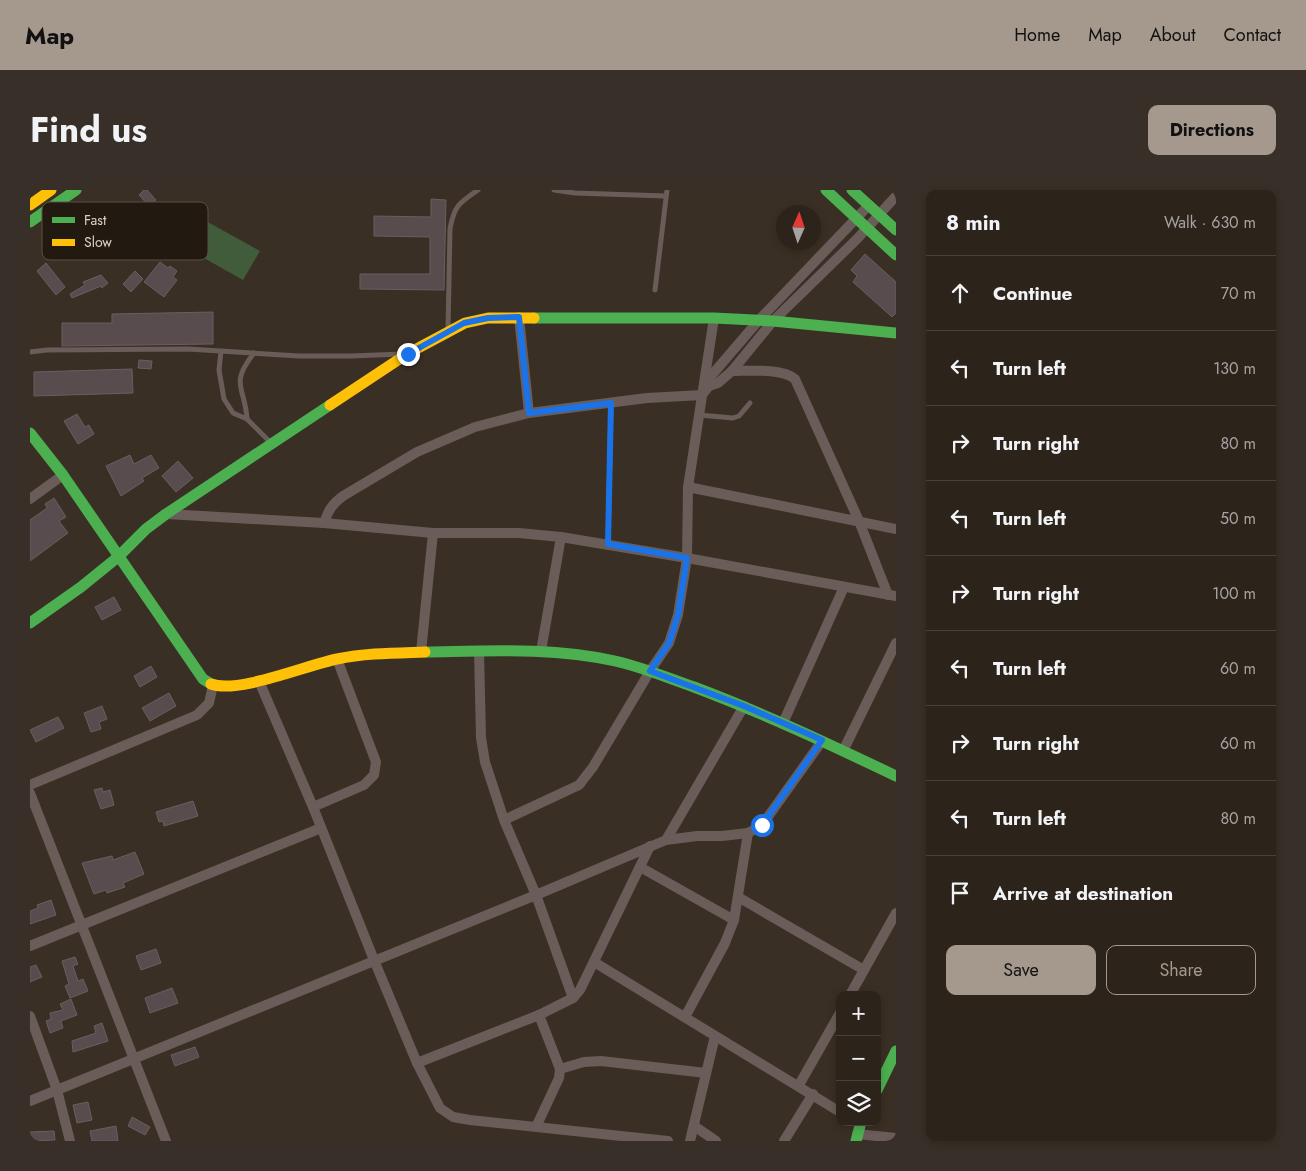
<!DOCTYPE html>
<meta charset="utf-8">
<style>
:root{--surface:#2c231b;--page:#382f28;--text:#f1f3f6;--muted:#a6a4a3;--line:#48403a;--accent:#a5988d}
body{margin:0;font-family:Jost,sans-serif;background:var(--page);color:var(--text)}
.controls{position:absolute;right:15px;bottom:15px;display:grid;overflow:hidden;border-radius:10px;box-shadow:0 2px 8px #0003}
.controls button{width:45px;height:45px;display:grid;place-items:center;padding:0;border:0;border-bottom:1px solid var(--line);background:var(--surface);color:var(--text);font:25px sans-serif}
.compass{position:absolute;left:746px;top:15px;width:45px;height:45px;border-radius:50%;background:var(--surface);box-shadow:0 2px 8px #0003;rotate:3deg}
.stop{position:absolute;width:15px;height:15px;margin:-11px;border:4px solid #1a73e8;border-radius:50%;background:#fff}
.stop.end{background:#1a73e8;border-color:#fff;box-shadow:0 1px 5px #0008}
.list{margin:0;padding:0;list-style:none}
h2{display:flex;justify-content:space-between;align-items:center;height:65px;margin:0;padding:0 20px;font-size:21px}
h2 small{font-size:16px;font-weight:400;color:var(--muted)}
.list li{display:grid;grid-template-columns:32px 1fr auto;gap:15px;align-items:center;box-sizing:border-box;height:75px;padding:0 20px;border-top:1px solid var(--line)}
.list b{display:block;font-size:19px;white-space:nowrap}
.list em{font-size:16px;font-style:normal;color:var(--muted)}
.actions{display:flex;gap:10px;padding:15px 20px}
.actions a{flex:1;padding:11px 0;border:1px solid var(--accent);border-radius:10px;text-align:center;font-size:18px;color:var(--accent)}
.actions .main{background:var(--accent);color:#111}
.icon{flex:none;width:28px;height:28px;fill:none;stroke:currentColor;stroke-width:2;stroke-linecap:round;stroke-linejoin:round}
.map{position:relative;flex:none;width:866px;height:951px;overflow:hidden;border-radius:10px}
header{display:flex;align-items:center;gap:30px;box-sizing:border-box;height:70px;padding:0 25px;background:var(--accent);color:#111}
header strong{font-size:24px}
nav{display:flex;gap:28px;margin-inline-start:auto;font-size:18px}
.intro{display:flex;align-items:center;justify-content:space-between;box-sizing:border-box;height:120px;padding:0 30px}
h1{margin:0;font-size:35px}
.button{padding:12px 22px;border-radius:10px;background:var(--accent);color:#111;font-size:18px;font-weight:700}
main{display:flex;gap:30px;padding:0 30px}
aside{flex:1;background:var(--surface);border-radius:10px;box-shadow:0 2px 8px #0003}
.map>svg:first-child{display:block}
.grass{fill:#415c3a}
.building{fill:#584c4f;stroke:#685f5f}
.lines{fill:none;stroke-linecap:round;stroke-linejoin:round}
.lane{stroke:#6a5c59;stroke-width:5}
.street{stroke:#6a5c59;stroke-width:10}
.fast{stroke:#4caf50;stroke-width:11}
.slow{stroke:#ffc107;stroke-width:11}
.route{stroke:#1a73e8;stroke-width:6}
.key{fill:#221911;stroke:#5a5047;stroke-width:1}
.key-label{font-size:14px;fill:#ded1c5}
</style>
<header>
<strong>Map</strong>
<nav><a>Home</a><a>Map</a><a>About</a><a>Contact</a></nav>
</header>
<div class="intro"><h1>Find us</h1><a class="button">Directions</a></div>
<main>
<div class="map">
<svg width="866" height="951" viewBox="0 0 866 951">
<rect width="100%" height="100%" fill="#3a2f24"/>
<path class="grass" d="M174,30L230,61L213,90L158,59Z"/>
<g class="building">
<path d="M114,0H117L126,10L119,16L109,5Z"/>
<path d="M401,9L416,10L414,100L330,99V84H400V47L344,46V26L401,27Z"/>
<path d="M835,64L866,92V123L862,127L823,92L827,86L821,80Z"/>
<path d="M130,72L138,78L140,76L147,81L143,87L147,90L134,107L114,92Z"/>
<path d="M16,73L35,97L26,105L7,81Z"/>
<path d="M105,81L113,89L101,102L93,94Z"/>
<path d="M71,85L78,93L72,98L71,96L42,108L40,104L55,95L53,92Z"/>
<path d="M183,122V154L32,156V133H82V124Z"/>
<path d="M109,170L122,171L121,179L108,178Z"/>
<path d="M102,179L103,203L4,206V182Z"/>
<path d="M47,224L55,237L59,235L64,244L48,254L34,231Z"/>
<path d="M100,265L104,274L121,265L129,278L112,288L114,291L91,306L76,276Z"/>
<path d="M148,271L163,288L146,302L132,286Z"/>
<path d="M24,308L36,327L29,331L38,343L0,371V330L17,318L15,314Z"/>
<path d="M84,407L91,420L72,430L65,417Z"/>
<path d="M121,476L127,487L110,497L104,486Z"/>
<path d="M139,503L146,516L120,531L112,518Z"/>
<path d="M72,516L77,529L69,532L71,539L61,542L54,523Z"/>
<path d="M28,527L34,538L6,552L0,540Z"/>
<path d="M72,598L73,602L80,600L84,615L71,619L64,600Z"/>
<path d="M163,611L168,626L134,636L133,631L129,632L126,622Z"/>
<path d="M105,662L114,684L93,693L95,697L77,703L76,700L64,704L52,673L82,666L83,670Z"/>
<path d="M21,710L26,725L0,734V721L8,718L7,715Z"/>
<path d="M126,759L131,773L111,780L106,766Z"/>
<path d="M45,767L48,774L43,776L48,791L53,789L58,801L40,808L35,796L39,794L32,771Z"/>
<path d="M6,775L12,787L0,792V777Z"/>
<path d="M142,798L148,813L120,823L115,808Z"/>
<path d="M41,809L47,825L31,831L33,838L20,843L16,831L21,829L20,823L33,820L30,814Z"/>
<path d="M72,833L78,851L43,862L42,851L66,843L64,836Z"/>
<path d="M165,857L169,867L145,876L141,865Z"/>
<path d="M58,912L62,930L47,933L43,915Z"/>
<path d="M102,927L120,937L115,945L98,936Z"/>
<path d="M86,936L88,951H62L60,941Z"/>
<path d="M24,941L25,950L0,951V942Z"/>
</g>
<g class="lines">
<g class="lane">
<path d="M524,0L545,3L636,6"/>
<path d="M625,100L637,0"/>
<path d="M418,140L420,39C424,16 429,13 448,0"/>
<path d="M191,161L189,180L194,209L203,223L217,229L240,252"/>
<path d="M0,162L17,160L158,159L269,166H321L372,164"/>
<path d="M669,225L703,228L709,226L720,213"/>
<path d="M217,229C215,196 199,195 224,163"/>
<path d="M578,355L581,213"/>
</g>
<g class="street">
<path d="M489,127L499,223"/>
<path d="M702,181C719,181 752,178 765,189L829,331L858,405"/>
<path d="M679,196L688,193L702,181L743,131L827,49L866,6"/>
<path d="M658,297L866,339"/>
<path d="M0,309L33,285"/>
<path d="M136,324L294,333L403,343H489L531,347L657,368L866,406"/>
<path d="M294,333C298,321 302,314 313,306L387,262L445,237L499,223L617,208L672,205L679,196L681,186L729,130L839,15"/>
<path d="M511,461L531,347"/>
<path d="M391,462L403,343"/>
<path d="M229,491L283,617L344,770L387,873L410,918L423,927L440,930L638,951"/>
<path d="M753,533L814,397"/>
<path d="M813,561L866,453"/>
<path d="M0,595L167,525L179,513L183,495"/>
<path d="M0,603L136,951"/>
<path d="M283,617L334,595L344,585L346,572L307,469"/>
<path d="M474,630L549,595L563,577L620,481L639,453L648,425L657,368L658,297L684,128"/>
<path d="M636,650L714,516"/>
<path d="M610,677L704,730"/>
<path d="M708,707L834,780"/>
<path d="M0,756L291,638"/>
<path d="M564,772L810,922"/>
<path d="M820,805L866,723"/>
<path d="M543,808L550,800L620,656"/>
<path d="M0,826L27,900L40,951"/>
<path d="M655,827L695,753L704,730L718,643"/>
<path d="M387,873L509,825L543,808L506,705L474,630L455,572L451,548L449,461"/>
<path d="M530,879L554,872L571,871L676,883"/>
<path d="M769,895L810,823"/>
<path d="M0,911L506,705L636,650L667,646H692L718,643L732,635L792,551"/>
<path d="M664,936L686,951"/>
<path d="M506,937L529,888L530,879L509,825"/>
<path d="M827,944L866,948"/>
<path d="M660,951L685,846"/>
<path d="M754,951L783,904"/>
</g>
<g class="fast">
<path d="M796,0L866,65"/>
<path d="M822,0L866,40"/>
<path d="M0,32L46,0"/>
<path d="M504,128H684L743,131L866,143"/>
<path d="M0,243L33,285L173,489L181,494"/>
<path d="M0,433L51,397L88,367L116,339L136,324L300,215"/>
<path d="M395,462C458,461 522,457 585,471C612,477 638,488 664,497C733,523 799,554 866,586"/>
<path d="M847,900L866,861"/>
<path d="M826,951L831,932"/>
</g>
<g class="slow">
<path d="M0,15L21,0"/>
<path d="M300,215L377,164L435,133L458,128H504"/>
<path d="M181,494C208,504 277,475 307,469C336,463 366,463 395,462"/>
</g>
</g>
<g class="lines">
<path class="route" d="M378,164L434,133L458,128L489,127L499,223L581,213L578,354L657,368L648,425L639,453L620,481L714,516L792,550L732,635"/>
</g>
<rect x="12" y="12" width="166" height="58" rx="8" class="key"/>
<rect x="22" y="27" width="23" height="6" fill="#4caf50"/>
<rect x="22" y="49" width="23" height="7" fill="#ffc107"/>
<g class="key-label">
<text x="54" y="35">Fast</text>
<text x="54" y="57">Slow</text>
</g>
</svg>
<div class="controls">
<button>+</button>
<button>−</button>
<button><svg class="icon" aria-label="layers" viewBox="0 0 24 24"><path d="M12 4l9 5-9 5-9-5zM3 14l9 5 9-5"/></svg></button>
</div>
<svg class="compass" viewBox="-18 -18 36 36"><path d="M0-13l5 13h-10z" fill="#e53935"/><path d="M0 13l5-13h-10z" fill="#a6a4a3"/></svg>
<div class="stop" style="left:732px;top:635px"></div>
<div class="stop end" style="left:378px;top:164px"></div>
</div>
<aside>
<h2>8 min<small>Walk · 630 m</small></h2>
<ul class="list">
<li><svg class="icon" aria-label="ahead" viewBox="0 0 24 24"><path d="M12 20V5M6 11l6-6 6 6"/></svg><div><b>Continue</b></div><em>70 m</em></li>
<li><svg class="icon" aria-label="left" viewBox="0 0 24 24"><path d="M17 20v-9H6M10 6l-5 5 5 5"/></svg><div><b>Turn left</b></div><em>130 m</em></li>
<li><svg class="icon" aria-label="right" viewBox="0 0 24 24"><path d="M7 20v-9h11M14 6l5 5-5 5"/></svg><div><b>Turn right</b></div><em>80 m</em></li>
<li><svg class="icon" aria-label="left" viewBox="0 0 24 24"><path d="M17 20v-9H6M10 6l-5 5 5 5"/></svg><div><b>Turn left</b></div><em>50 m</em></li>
<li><svg class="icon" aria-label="right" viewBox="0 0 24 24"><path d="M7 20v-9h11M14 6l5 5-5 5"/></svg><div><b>Turn right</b></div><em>100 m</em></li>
<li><svg class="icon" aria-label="left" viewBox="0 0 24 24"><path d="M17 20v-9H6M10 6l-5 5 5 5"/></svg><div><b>Turn left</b></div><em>60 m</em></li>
<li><svg class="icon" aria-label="right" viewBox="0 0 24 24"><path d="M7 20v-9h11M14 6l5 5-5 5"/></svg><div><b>Turn right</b></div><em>60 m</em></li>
<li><svg class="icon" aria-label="left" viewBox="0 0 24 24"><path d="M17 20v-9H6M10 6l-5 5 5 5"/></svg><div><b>Turn left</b></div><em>80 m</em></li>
<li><svg class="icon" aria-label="arrive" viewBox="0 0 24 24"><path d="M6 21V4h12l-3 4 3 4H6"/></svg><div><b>Arrive at destination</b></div></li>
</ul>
<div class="actions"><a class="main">Save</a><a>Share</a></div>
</aside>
</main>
